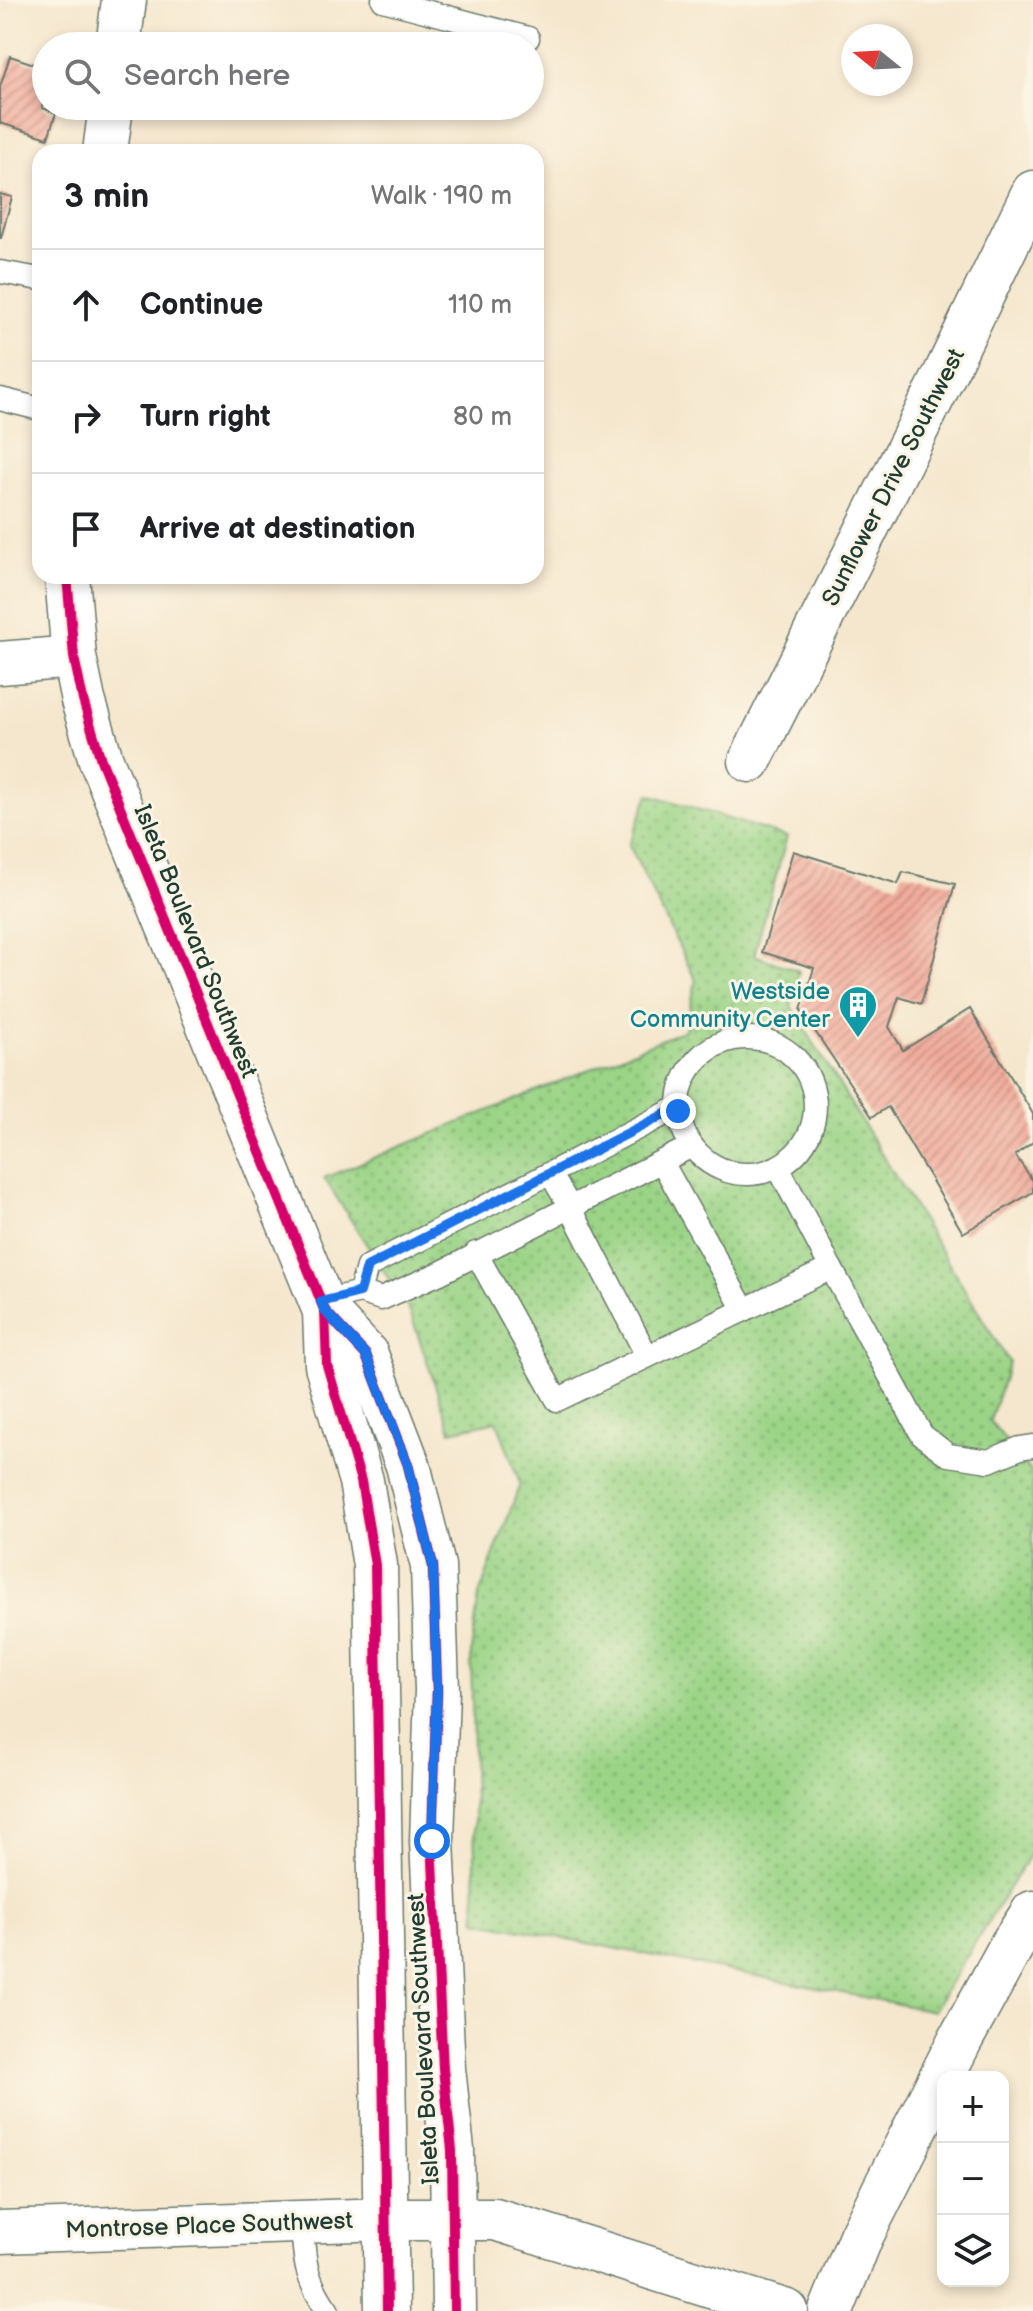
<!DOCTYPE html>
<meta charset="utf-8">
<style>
:root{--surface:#fff;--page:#f2f2f2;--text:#202124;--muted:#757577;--line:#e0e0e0}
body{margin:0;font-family:"Balsamiq Sans",sans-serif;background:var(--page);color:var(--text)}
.controls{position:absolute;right:24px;bottom:24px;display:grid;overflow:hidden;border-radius:16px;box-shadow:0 4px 12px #0003}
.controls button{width:72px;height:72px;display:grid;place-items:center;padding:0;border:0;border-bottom:2px solid var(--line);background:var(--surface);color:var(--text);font:40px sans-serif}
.compass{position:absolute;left:841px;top:24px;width:72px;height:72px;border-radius:50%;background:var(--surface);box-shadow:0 4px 12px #0003;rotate:288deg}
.stop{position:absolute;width:24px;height:24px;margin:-18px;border:6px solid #1a73e8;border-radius:50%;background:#fff}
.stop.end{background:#1a73e8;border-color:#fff;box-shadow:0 2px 8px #0008}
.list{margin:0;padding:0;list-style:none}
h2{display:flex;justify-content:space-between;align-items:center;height:104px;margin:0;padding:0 32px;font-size:34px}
h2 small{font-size:26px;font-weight:400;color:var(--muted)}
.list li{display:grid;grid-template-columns:52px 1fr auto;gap:24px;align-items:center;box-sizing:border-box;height:112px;padding:0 32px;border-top:2px solid var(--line)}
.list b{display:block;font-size:30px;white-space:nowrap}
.list em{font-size:26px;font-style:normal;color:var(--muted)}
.icon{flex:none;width:44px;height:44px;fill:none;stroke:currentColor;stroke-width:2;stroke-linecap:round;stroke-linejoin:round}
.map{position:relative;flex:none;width:1033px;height:2311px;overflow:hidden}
.search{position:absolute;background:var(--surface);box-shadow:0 4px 12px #0003;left:32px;top:32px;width:512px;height:88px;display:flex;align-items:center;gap:20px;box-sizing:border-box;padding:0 28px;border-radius:44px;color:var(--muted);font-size:30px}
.panel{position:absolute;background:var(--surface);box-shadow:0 4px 12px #0003;left:32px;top:144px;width:512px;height:440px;border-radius:24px}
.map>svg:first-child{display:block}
.grass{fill:url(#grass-dots);stroke:#5d885e;stroke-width:2}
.building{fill:url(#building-hatch)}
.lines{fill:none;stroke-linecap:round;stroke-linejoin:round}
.lane-casing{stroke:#6a786a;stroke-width:25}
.street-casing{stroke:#6a786a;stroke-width:45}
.secondary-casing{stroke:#6a786a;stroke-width:47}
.lane{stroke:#fff;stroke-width:22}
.street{stroke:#fff;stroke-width:42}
.secondary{stroke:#fff;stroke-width:44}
.cycleway-casing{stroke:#fcf5e5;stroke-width:15}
.cycleway{stroke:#d6006c;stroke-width:10}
.route{stroke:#1a73e8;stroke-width:10}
.labels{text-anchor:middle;stroke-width:6;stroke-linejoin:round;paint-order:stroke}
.street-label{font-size:24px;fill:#1f3d34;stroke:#fcf5e5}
.culture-label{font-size:24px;fill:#0d838f;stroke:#fcf5e5;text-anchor:end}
</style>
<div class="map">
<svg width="1033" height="2311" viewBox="0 0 1033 2311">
<defs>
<pattern id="grass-dots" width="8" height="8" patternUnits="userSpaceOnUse" patternTransform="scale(2)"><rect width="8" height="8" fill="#9bd487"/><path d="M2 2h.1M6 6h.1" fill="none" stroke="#7ead6f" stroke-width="1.8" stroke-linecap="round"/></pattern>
<pattern id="building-hatch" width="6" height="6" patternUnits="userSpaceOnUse" patternTransform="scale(2)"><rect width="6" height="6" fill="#f2ac9c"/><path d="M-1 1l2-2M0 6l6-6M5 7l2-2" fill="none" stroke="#c38d80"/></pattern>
</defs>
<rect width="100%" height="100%" fill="#fcf5e5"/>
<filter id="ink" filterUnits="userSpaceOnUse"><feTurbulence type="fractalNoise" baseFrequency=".0125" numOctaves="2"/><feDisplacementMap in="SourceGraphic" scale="16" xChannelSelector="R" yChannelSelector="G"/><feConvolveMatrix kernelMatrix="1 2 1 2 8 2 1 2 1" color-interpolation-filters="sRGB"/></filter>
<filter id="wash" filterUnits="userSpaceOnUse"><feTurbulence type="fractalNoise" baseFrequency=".006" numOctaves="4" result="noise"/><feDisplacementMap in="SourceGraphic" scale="32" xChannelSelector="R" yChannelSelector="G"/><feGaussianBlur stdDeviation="1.8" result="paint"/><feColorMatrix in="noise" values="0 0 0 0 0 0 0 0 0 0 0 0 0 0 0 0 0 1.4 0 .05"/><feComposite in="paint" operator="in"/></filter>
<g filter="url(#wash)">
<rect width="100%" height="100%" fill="#f5e7ce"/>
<path class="grass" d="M649,794L787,837L754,955L799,971L791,1006L1009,1362L990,1421L1033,1474V1849L933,2011L476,1921L471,1651L479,1595L520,1484L497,1421L451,1431L410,1312L324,1178L685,1030L696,981L629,845Z"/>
<g id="blocks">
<g class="building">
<path d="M10,56L46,68V95L42,108L56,113L48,138L0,123V87Z"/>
<path d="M0,194L12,197L1,238H0Z"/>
<path d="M793,851L898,884L903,872L955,884L921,1004L899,997L889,1027L903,1050L970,1009L1033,1114V1142L1015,1155L1033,1181V1192L963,1233L888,1107L872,1117L801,1010L814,968L762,952Z"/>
</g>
</g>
</g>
<g filter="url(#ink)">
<use href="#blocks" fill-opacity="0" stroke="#6a786a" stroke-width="2"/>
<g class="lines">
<g class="lane-casing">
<g id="lane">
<path d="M383,0L528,38"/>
<path d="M0,272L40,279"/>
<path d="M0,399L40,409"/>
<circle cx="747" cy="1106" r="68"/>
<path d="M662,1162L744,1310"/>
<path d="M550,1173L570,1207L647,1356"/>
<path d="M476,1253L557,1400L831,1268L778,1167"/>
<path d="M831,1268L922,1435L948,1455L989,1461L1020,1448L1033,1446"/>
<path d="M360,1292L367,1267L679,1107"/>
<path d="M321,1302L360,1292L381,1299L440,1273L692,1146"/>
<path d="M302,2222C304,2260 305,2279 328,2311"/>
</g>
</g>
<g class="street-casing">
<g id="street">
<path d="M0,663L74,657"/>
<path d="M750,761L937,390L1033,192"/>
<path d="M0,2232L387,2219H495L787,2311"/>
</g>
</g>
<g class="secondary-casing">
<g id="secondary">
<path d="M118,46L124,0"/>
<path d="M105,152L111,106"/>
<path d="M67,576L74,657L83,700L101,760L325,1311L327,1365L361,1481L375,1565L387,2311"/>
<path d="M325,1311L366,1355L408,1465L433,1566L437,1690L432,1841L443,2069L452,2150L454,2311"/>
<path d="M831,2311L861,2236L960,2040L1012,1945L1033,1913"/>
</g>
</g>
<use href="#lane" class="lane"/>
<use href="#street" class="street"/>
<use href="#secondary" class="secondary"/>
<g class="cycleway-casing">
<g id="cycleway">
<path d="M67,576L74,657L83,700L101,760L325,1311L327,1365L361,1481L375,1565L387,2311"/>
<path d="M325,1311L366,1355L408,1465L433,1566L437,1690L432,1841L443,2069L452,2150L454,2311"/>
</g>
</g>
<use href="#cycleway" class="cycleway"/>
</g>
</g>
<g class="lines" filter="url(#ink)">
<path class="route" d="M432,1841L437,1690L433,1566L408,1465L366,1355L325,1311L321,1302L360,1292L367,1267L679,1107L678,1111"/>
</g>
<defs>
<g id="building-pin" transform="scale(2)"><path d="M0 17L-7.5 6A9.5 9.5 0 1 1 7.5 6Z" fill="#0f9aa8" stroke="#fcf5e5"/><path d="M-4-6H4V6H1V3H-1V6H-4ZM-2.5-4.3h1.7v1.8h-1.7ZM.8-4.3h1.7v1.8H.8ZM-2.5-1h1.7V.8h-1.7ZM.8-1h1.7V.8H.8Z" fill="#fff"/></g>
</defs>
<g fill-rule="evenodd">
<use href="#building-pin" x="858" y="1005"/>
</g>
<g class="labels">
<g class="street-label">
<text transform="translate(893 477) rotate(-63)" y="8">Sunflower Drive Southwest</text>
<text transform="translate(196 941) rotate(68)" y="8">Isleta Boulevard Southwest</text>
<text transform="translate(423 2039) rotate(-93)" y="8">Isleta Boulevard Southwest</text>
<text transform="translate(209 2225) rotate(-2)" y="8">Montrose Place Southwest</text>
</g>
<g class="culture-label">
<text x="830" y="999">Westside<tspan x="830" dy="28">Community Center</tspan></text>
</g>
</g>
</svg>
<div class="controls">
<button>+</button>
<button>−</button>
<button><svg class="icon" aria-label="layers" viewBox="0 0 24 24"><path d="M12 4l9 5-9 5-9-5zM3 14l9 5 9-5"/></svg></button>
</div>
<svg class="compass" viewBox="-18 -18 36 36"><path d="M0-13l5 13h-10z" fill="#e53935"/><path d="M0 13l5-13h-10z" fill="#757577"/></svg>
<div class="stop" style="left:432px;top:1841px"></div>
<div class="stop end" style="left:678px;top:1111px"></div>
<div class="search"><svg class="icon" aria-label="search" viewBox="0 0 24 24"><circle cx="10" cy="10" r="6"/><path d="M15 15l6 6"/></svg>Search here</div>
<section class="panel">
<h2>3 min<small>Walk · 190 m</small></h2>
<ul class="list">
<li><svg class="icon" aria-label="ahead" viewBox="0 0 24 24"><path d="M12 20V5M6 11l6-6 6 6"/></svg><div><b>Continue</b></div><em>110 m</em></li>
<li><svg class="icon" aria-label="right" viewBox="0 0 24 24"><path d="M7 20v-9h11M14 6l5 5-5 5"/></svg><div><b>Turn right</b></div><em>80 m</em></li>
<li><svg class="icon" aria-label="arrive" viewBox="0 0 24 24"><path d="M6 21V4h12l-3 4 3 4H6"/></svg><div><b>Arrive at destination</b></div></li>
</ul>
</section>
</div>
